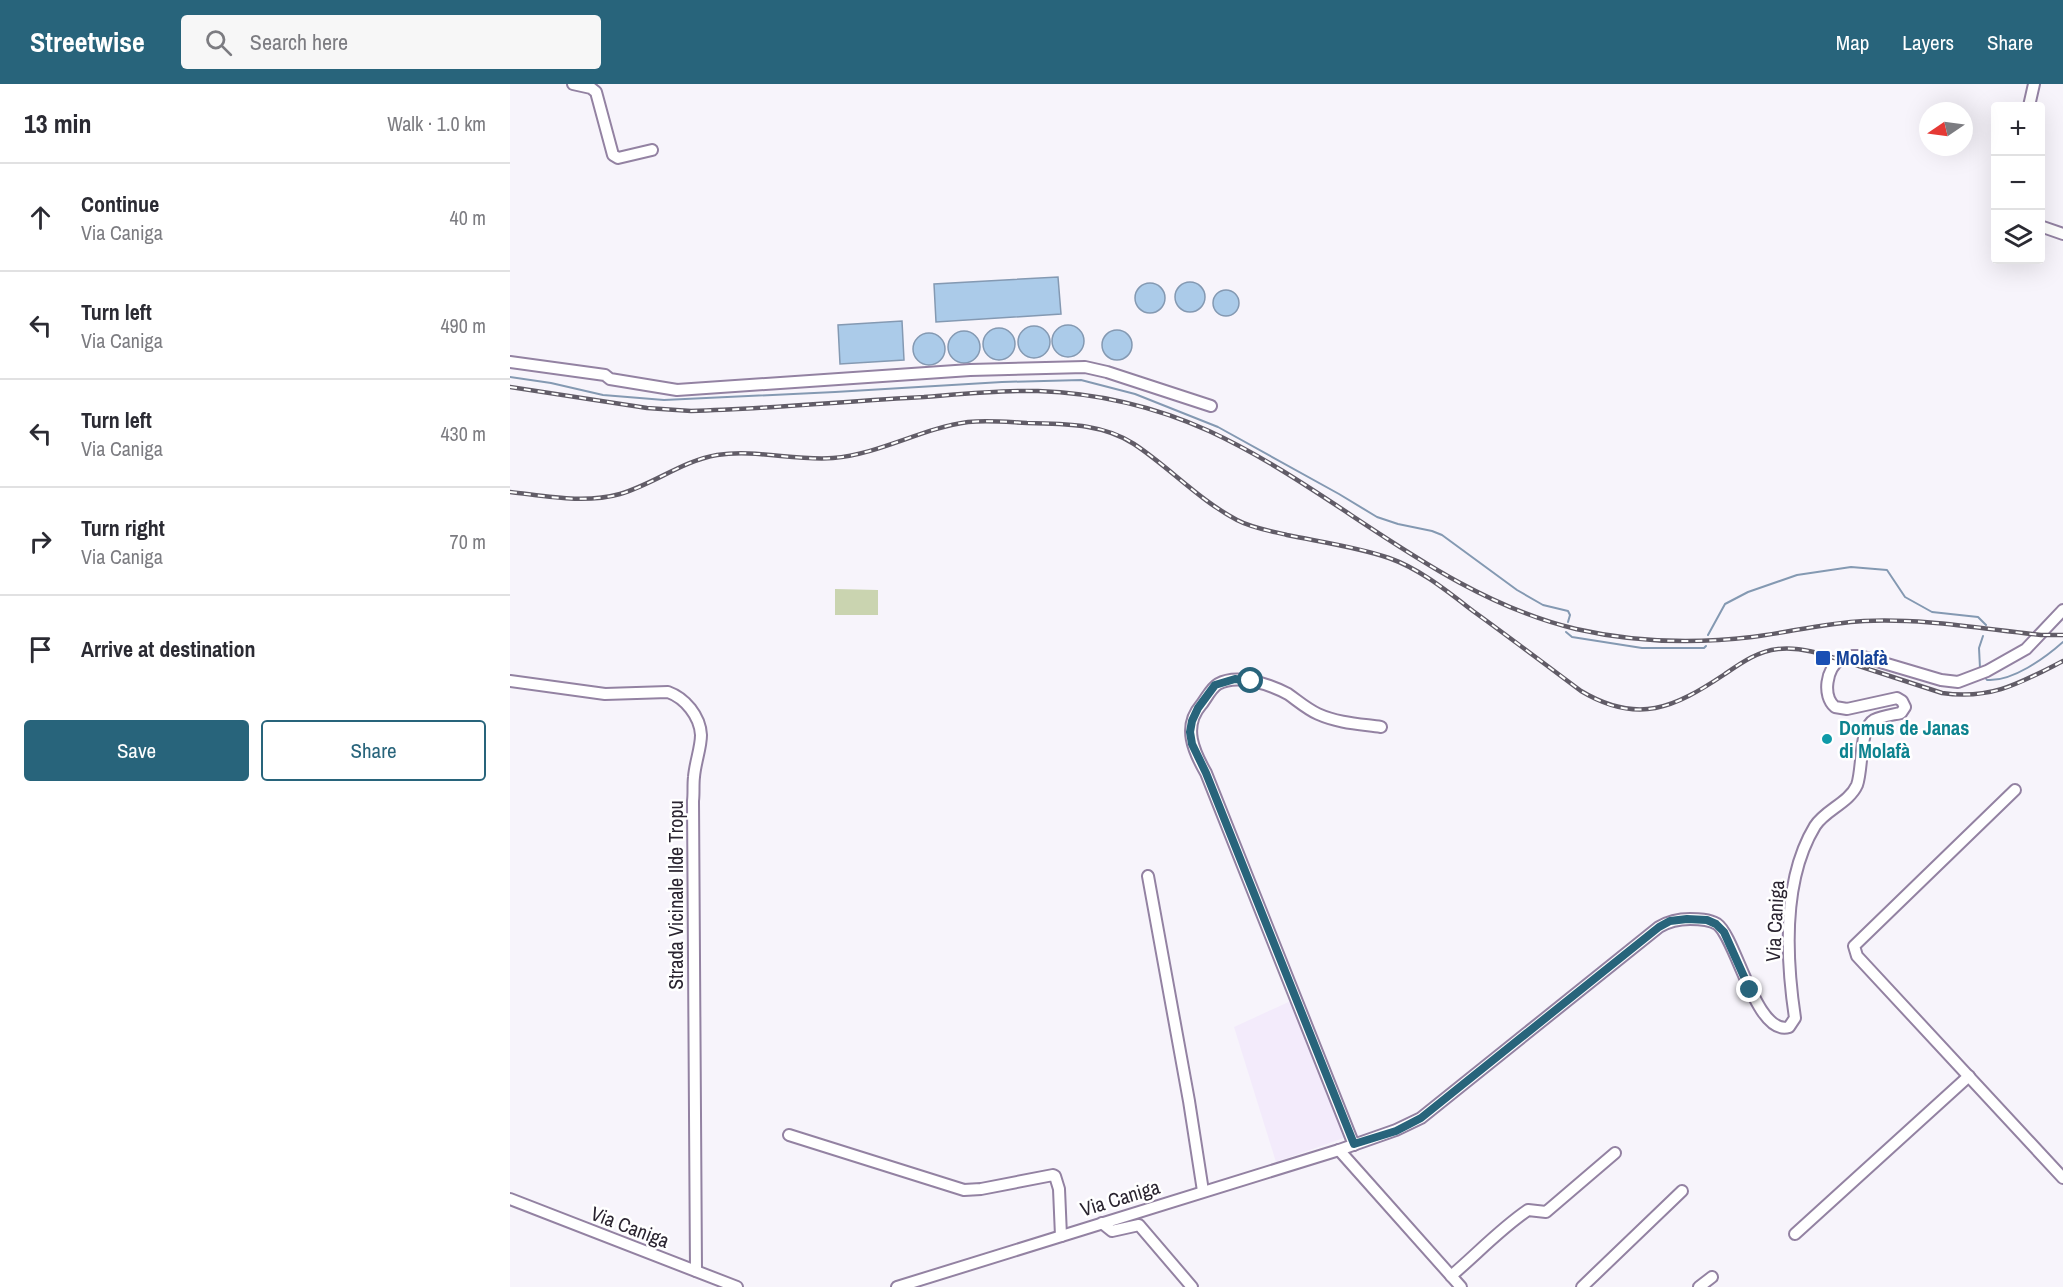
<!DOCTYPE html>
<meta charset="utf-8">
<style>
:root{--surface:#fff;--page:#f7f7f7;--text:#2b2b33;--muted:#7c7c81;--line:#e1e1e2;--accent:#28647b}
body{margin:0;font-family:"Archivo Narrow",sans-serif;background:var(--page);color:var(--text)}
.controls{position:absolute;right:18px;top:18px;display:grid;overflow:hidden;border-radius:6px;box-shadow:0 6px 24px #0002}
.controls button{width:54px;height:54px;display:grid;place-items:center;padding:0;border:0;border-bottom:2px solid var(--line);background:var(--surface);color:var(--text);font:30px sans-serif}
.compass{position:absolute;left:1409px;top:18px;width:54px;height:54px;border-radius:50%;background:var(--surface);box-shadow:0 6px 24px #0002;rotate:257deg}
.stop{position:absolute;width:18px;height:18px;margin:-14px;border:4px solid #28647b;border-radius:50%;background:#fff}
.stop.end{background:#28647b;border-color:#fff;box-shadow:0 2px 6px #0008}
.list{margin:0;padding:0;list-style:none}
h2{display:flex;justify-content:space-between;align-items:center;height:78px;margin:0;padding:0 24px;font-size:26px}
h2 small{font-size:20px;font-weight:400;color:var(--muted)}
.list li{display:grid;grid-template-columns:39px 1fr auto;gap:18px;align-items:center;box-sizing:border-box;height:108px;padding:0 24px;border-top:2px solid var(--line)}
.list b{display:block;font-size:22px;white-space:nowrap}
.list p{margin:0;font-size:20px;white-space:nowrap;color:var(--muted)}
.list em{font-size:20px;font-style:normal;color:var(--muted)}
.actions{display:flex;gap:12px;padding:18px 24px}
.actions a{flex:1;padding:14px 0;border:2px solid var(--accent);border-radius:6px;text-align:center;font-size:21px;color:var(--accent)}
.actions .main{background:var(--accent);color:#fff}
.icon{flex:none;width:33px;height:33px;fill:none;stroke:currentColor;stroke-width:2;stroke-linecap:round;stroke-linejoin:round}
.map{position:relative;flex:none;width:1553px;height:1203px;overflow:hidden}
header{display:flex;align-items:center;gap:36px;box-sizing:border-box;height:84px;padding:0 30px;background:var(--accent);color:#fff}
header strong{font-size:28px}
nav{display:flex;gap:33px;margin-inline-start:auto;font-size:21px}
.search{width:420px;height:54px;background:var(--page);display:flex;align-items:center;gap:15px;box-sizing:border-box;padding:0 21px;border-radius:6px;color:var(--muted);font-size:22px}
main{display:flex}
aside{flex:1;background:var(--surface)}
.map>svg:first-child{display:block}
.built{fill:#f3ebfb}
.green{fill:#cad4b0}
.water{fill:#abcbe9;stroke:#8499b2;stroke-width:1.5}
.lines{fill:none;stroke-linecap:round;stroke-linejoin:round}
.stream{stroke:#8499b2;stroke-width:2}
.minor-casing{stroke:#9382a2;stroke-width:14}
.minor{stroke:#fff;stroke-width:10}
.rail-casing{stroke:#615c67;stroke-width:4.5}
.rail{stroke:#fff;stroke-width:2;stroke-dasharray:7;stroke-linecap:butt}
.route{stroke:#28647b;stroke-width:8}
.transit-dot{fill:#1a4fb4;stroke:#fff;stroke-width:2}
.culture-dot{fill:#0f9aa8;stroke:#fff;stroke-width:2}
.labels{text-anchor:middle;stroke-width:5;stroke-linejoin:round;paint-order:stroke}
.transit-label{font-size:20px;font-weight:bold;fill:#164399;stroke:#fff;text-anchor:start}
.culture-label{font-size:20px;font-weight:bold;fill:#0d838f;stroke:#fff;text-anchor:start}
.street-label{font-size:20px;fill:#2a2430;stroke:#fff}
</style>
<header>
<strong>Streetwise</strong>
<div class="search"><svg class="icon" aria-label="search" viewBox="0 0 24 24"><circle cx="10" cy="10" r="6"/><path d="M15 15l6 6"/></svg>Search here</div>
<nav><a>Map</a><a>Layers</a><a>Share</a></nav>
</header>
<main>
<aside>
<h2>13 min<small>Walk · 1.0 km</small></h2>
<ul class="list">
<li><svg class="icon" aria-label="ahead" viewBox="0 0 24 24"><path d="M12 20V5M6 11l6-6 6 6"/></svg><div><b>Continue</b><p>Via Caniga</p></div><em>40 m</em></li>
<li><svg class="icon" aria-label="left" viewBox="0 0 24 24"><path d="M17 20v-9H6M10 6l-5 5 5 5"/></svg><div><b>Turn left</b><p>Via Caniga</p></div><em>490 m</em></li>
<li><svg class="icon" aria-label="left" viewBox="0 0 24 24"><path d="M17 20v-9H6M10 6l-5 5 5 5"/></svg><div><b>Turn left</b><p>Via Caniga</p></div><em>430 m</em></li>
<li><svg class="icon" aria-label="right" viewBox="0 0 24 24"><path d="M7 20v-9h11M14 6l5 5-5 5"/></svg><div><b>Turn right</b><p>Via Caniga</p></div><em>70 m</em></li>
<li><svg class="icon" aria-label="arrive" viewBox="0 0 24 24"><path d="M6 21V4h12l-3 4 3 4H6"/></svg><div><b>Arrive at destination</b></div></li>
</ul>
<div class="actions"><a class="main">Save</a><a>Share</a></div>
</aside>
<div class="map">
<svg width="1553" height="1203" viewBox="0 0 1553 1203">
<rect width="100%" height="100%" fill="#f7f4fb"/>
<path class="built" d="M783,916L842,1051L766,1078L724,943Z"/>
<path class="green" d="M325,505L368,506V531H325Z"/>
<g class="water">
<path d="M548,193L551,230L426,238L424,200Z"/>
<circle cx="680" cy="213" r="15"/>
<circle cx="640" cy="214" r="15"/>
<circle cx="716" cy="219" r="13"/>
<path d="M392,237L394,276L330,280L328,241Z"/>
<circle cx="558" cy="257" r="16"/>
<circle cx="524" cy="258" r="16"/>
<circle cx="489" cy="260" r="16"/>
<circle cx="607" cy="261" r="15"/>
<circle cx="454" cy="263" r="16"/>
<circle cx="419" cy="265" r="16"/>
</g>
<g class="lines">
<g class="stream">
<path d="M0,293L41,299L93,311L154,316L325,308L492,298L571,296L625,310L708,343L829,410L867,433L888,440L922,447L932,451L1007,506L1033,521L1058,527L1060,531L1058,538"/>
<path d="M1056,548L1062,553L1132,564H1194L1196,562"/>
<path d="M1198,551L1215,520L1238,508L1287,491L1341,483L1377,486L1395,513L1422,528L1468,533L1476,541"/>
<path d="M1470,584L1469,564L1473,552"/>
<path d="M1474,592L1477,596C1502,598 1535,574 1553,558"/>
</g>
<g class="minor-casing">
<g id="minor">
<path d="M63,0L81,4L86,8L103,71L108,74L142,66"/>
<path d="M1519,22L1524,0"/>
<path d="M1530,142L1553,150"/>
<path d="M0,278L95,291L100,295L167,306L460,286L575,283L597,288L701,322"/>
<path d="M0,597L95,610L158,608C175,614 190,632 191,651C191,664 185,679 184,693C183,701 184,709 183,717L186,1187"/>
<path d="M1505,706L1344,862L1347,872L1553,1094"/>
<path d="M638,792L679,1017L693,1107"/>
<path d="M279,1051L454,1106L471,1105L543,1091L545,1092L549,1105L551,1152"/>
<path d="M844,1061L696,689C684,668 672,643 691,621C696,615 701,604 708,600C727,589 759,600 778,610C788,617 797,625 808,630C828,639 850,640 871,643"/>
<path d="M829,1066L951,1203"/>
<path d="M0,1115L227,1203"/>
<path d="M592,1139L602,1147L629,1141L682,1203"/>
<path d="M1285,1150L1459,992"/>
<path d="M941,1192C967,1170 990,1145 1018,1126L1036,1128L1105,1069"/>
<path d="M387,1203L829,1066L886,1046L911,1034L1149,843C1159,837 1169,835 1180,835C1188,835 1199,835 1207,840C1226,853 1246,953 1279,943L1285,934C1276,874 1272,796 1305,742C1315,726 1339,719 1347,701C1353,685 1349,644 1364,636C1372,632 1382,631 1391,629L1395,623L1392,617L1387,614L1337,625L1325,623C1312,612 1316,584 1331,575C1336,571 1343,572 1350,572L1431,596L1448,598L1477,587L1516,565L1553,526"/>
<path d="M1072,1203L1172,1107"/>
<path d="M1189,1203L1202,1193"/>
</g>
</g>
<use href="#minor" class="minor"/>
<g class="rail-casing">
<g id="rail">
<path d="M0,303L137,324L181,327C259,325 337,317 414,313C452,310 490,306 528,307C586,309 646,323 699,347C825,405 928,512 1066,545C1123,558 1184,560 1242,553C1280,548 1316,539 1354,537C1413,534 1473,545 1531,551H1553"/>
<path d="M0,408C36,412 74,420 110,410C144,400 172,377 207,371C246,365 285,377 323,374C370,370 412,344 458,338C478,336 497,338 517,339C553,340 592,339 624,360C659,383 689,416 727,436C742,444 761,447 777,451C811,458 847,463 879,474C910,485 937,507 963,527C999,553 1035,580 1071,607C1128,641 1164,624 1215,590C1231,579 1248,567 1268,565C1296,562 1323,574 1349,582C1376,591 1404,600 1432,609C1482,616 1510,599 1553,577"/>
</g>
</g>
<use href="#rail" class="rail"/>
</g>
<g class="lines">
<path class="route" d="M741,597L725,595L705,601L688,624L682,637L680,648L682,660L696,689L844,1060L886,1047L911,1034L1149,843L1160,837L1177,835L1197,836L1206,840L1214,848L1240,906"/>
</g>
<rect class="transit-dot" x="1305" y="566" width="16" height="16" rx="3"/>
<circle class="culture-dot" cx="1317" cy="655" r="6"/>
<g class="labels">
<g class="transit-label">
<text x="1326" y="581">Molafà</text>
</g>
<g class="culture-label">
<text x="1329" y="651">Domus de Janas<tspan x="1329" dy="23">di Molafà</tspan></text>
</g>
<g class="street-label">
<text transform="translate(166 811) rotate(-90)" y="7">Strada Vicinale Ilde Tropu</text>
<text transform="translate(1265 837) rotate(-87)" y="7">Via Caniga</text>
<text transform="translate(610 1114) rotate(-17)" y="7">Via Caniga</text>
<text transform="translate(120 1143) rotate(21)" y="7">Via Caniga</text>
</g>
</g>
</svg>
<div class="controls">
<button>+</button>
<button>−</button>
<button><svg class="icon" aria-label="layers" viewBox="0 0 24 24"><path d="M12 4l9 5-9 5-9-5zM3 14l9 5 9-5"/></svg></button>
</div>
<svg class="compass" viewBox="-18 -18 36 36"><path d="M0-13l5 13h-10z" fill="#e53935"/><path d="M0 13l5-13h-10z" fill="#7c7c81"/></svg>
<div class="stop" style="left:741px;top:597px"></div>
<div class="stop end" style="left:1240px;top:906px"></div>
</div>
</main>
